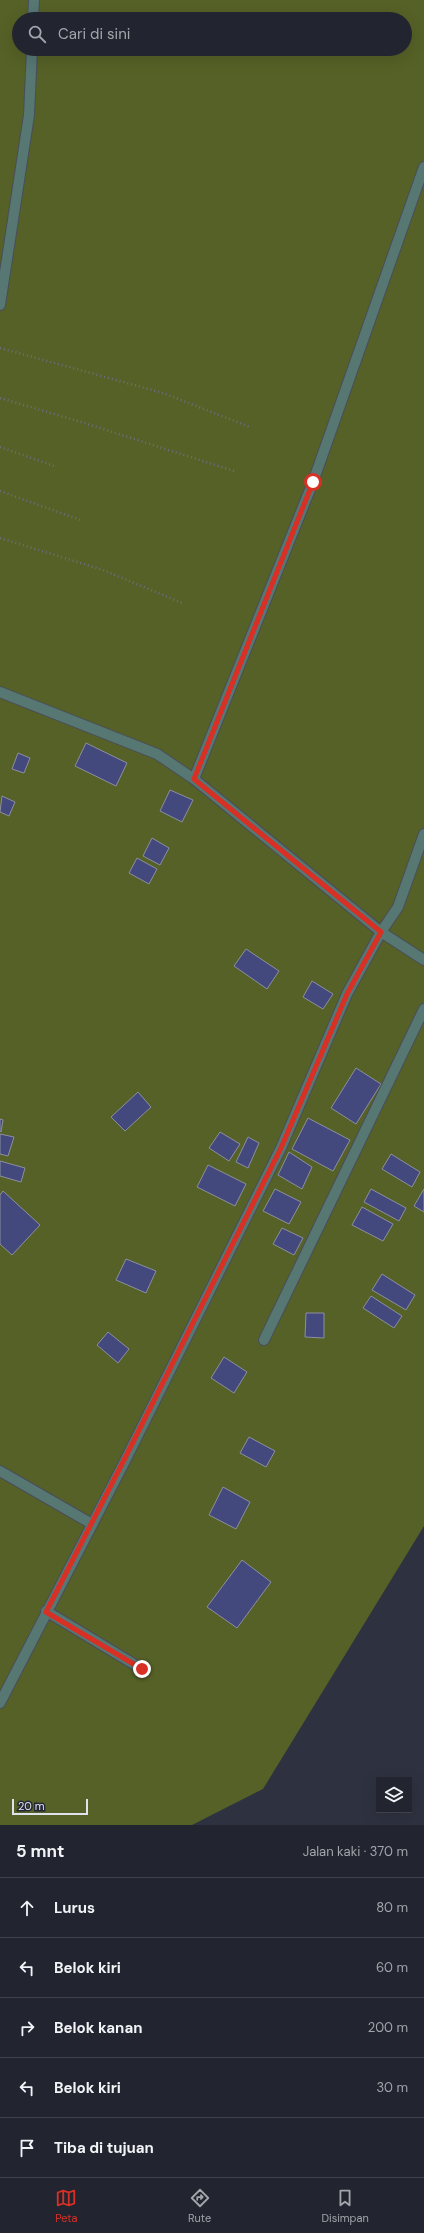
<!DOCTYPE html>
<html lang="id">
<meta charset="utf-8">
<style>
:root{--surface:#22252f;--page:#2e313b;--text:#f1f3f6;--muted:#a2a5aa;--line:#3f424b;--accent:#d93025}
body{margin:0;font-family:"DM Sans",sans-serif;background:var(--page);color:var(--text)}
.controls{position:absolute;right:12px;bottom:12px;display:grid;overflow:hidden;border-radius:0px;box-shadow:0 4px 16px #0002}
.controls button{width:36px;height:36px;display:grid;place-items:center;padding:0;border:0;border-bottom:1px solid var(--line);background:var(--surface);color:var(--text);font:20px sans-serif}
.scale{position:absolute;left:12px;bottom:10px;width:76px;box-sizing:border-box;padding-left:4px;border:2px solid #e0e2ec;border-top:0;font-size:11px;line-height:14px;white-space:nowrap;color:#e0e2ec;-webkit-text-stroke:3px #242735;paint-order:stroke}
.stop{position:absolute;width:12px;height:12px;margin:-9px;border:3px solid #d93025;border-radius:50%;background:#fff}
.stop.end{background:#d93025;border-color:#fff;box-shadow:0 1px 4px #0008}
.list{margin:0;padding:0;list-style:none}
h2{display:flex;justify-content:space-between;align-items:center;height:52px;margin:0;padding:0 16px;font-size:17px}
h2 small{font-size:13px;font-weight:400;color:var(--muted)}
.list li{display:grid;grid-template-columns:26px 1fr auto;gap:12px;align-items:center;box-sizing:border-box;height:60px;padding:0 16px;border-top:1px solid var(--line)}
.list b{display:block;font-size:15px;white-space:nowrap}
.list em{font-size:13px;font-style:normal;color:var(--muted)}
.icon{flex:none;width:22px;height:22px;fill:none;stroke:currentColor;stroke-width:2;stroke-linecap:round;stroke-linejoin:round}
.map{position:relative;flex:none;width:424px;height:1825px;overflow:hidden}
.search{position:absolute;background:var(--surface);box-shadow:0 4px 16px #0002;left:12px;right:12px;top:12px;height:44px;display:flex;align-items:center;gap:10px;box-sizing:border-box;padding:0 14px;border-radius:22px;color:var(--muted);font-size:15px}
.sheet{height:352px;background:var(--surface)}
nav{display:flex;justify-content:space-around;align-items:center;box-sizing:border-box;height:56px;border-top:1px solid var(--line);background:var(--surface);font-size:11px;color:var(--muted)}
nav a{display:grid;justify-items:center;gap:2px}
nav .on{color:var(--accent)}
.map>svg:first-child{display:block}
.green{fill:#566127;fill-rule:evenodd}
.building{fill:#43497c;stroke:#8c8fa1}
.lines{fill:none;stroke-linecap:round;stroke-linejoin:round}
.minor-casing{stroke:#4a4d5b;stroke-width:12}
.path{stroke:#6c6e7b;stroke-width:2.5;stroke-dasharray:1 3;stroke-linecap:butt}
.minor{stroke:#567772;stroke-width:10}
.route{stroke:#d93025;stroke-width:5}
</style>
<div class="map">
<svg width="424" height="1825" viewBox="0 0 424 1825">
<rect width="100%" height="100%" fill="#2e313f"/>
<path class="green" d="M0,0H424V1526L263,1789L192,1825H0ZM19,19H405V49H19Z"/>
<g class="building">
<path d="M86,743L127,763L116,786L75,766Z"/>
<path d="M18,753L30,758L24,773L12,769Z"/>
<path d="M170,790L193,800L182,822L160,811Z"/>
<path d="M2,796L15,802L9,816L0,812Z"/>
<path d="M152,838L169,848L160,865L143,856Z"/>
<path d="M137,858L157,869L149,884L129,873Z"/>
<path d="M246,949L279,971L267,989L234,966Z"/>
<path d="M312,981L333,994L323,1009L303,997Z"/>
<path d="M356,1068L381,1084L356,1124L331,1108Z"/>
<path d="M138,1092L151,1107L125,1131L111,1117Z"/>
<path d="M308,1118L350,1140L333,1171L292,1149Z"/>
<path d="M0,1119L3,1120L1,1132L0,1131Z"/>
<path d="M220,1132L240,1144L229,1161L209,1148Z"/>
<path d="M0,1134L14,1137L8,1156L0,1154Z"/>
<path d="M248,1137L259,1143L248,1168L236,1162Z"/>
<path d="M289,1152L312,1167L302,1189L278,1175Z"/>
<path d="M391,1154L420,1172L412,1187L382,1169Z"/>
<path d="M0,1161L25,1168L21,1182L0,1176Z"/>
<path d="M208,1165L246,1184L235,1206L197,1187Z"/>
<path d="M275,1189L301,1202L289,1224L263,1211Z"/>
<path d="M371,1189L406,1208L399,1221L364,1202Z"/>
<path d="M424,1189V1212L414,1206Z"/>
<path d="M3,1191L40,1225L12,1255L0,1244V1195Z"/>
<path d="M362,1207L393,1224L383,1241L352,1225Z"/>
<path d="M282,1228L303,1238L294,1255L273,1244Z"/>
<path d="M126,1259L156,1271L146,1293L116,1280Z"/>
<path d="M382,1274L415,1295L406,1310L372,1290Z"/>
<path d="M371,1296L402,1316L394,1328L363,1308Z"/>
<path d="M306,1313H324V1338L305,1337Z"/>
<path d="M108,1332L129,1349L118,1363L97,1345Z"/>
<path d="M224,1357L247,1372L234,1393L211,1378Z"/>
<path d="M249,1437L275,1451L266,1467L240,1453Z"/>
<path d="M223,1487L250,1502L236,1529L209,1515Z"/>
<path d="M242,1560L271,1582L237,1628L207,1607Z"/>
</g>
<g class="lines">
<g class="minor-casing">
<g id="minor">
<path d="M33,19L34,0"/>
<path d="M0,305L29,115L32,49"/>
<path d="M0,692L157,754L194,779L381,932L398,907L424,834"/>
<path d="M194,779L313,482L424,167"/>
<path d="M264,1340L424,1009"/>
<path d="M0,1471L92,1524"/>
<path d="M46,1611L142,1669"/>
<path d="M0,1703L125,1461L281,1148L347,994L381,932L424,960"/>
</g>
</g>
<g class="path">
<path d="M0,348L163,393L250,427"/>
<path d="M0,398L81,422L234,471"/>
<path d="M0,447L54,466"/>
<path d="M0,491L83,521"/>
<path d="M0,538L103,570L182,603"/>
</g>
<use href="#minor" class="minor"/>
</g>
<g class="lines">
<path class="route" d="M142,1669L46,1612L124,1460L281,1148L347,994L381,932L194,779L313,482"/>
</g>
</svg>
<div class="controls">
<button><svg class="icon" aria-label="layers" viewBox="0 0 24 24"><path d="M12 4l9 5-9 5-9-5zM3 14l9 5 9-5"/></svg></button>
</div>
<div class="scale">20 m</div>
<div class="stop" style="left:313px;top:482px"></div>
<div class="stop end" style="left:142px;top:1669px"></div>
<div class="search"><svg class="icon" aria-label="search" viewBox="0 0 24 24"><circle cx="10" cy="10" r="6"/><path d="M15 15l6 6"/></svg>Cari di sini</div>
</div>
<section class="sheet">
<h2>5 mnt<small>Jalan kaki · 370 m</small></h2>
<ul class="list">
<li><svg class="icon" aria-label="ahead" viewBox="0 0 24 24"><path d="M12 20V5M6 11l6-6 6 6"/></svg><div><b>Lurus</b></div><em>80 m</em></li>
<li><svg class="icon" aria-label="left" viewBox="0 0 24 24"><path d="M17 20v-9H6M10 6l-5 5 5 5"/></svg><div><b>Belok kiri</b></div><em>60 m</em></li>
<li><svg class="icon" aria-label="right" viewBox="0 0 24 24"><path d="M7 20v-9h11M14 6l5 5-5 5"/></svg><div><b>Belok kanan</b></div><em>200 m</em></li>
<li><svg class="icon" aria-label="left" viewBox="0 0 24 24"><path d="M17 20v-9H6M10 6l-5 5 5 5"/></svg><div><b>Belok kiri</b></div><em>30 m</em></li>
<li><svg class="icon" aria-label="arrive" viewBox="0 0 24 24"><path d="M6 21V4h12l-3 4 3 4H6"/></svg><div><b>Tiba di tujuan</b></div></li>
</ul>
</section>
<nav>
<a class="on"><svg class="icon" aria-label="map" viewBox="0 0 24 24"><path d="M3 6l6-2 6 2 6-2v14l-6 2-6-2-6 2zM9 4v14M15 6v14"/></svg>Peta</a>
<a><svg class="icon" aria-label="directions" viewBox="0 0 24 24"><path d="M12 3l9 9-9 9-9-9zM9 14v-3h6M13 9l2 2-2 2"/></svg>Rute</a>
<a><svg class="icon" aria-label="saved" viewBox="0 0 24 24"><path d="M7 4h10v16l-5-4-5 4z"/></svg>Disimpan</a>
</nav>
